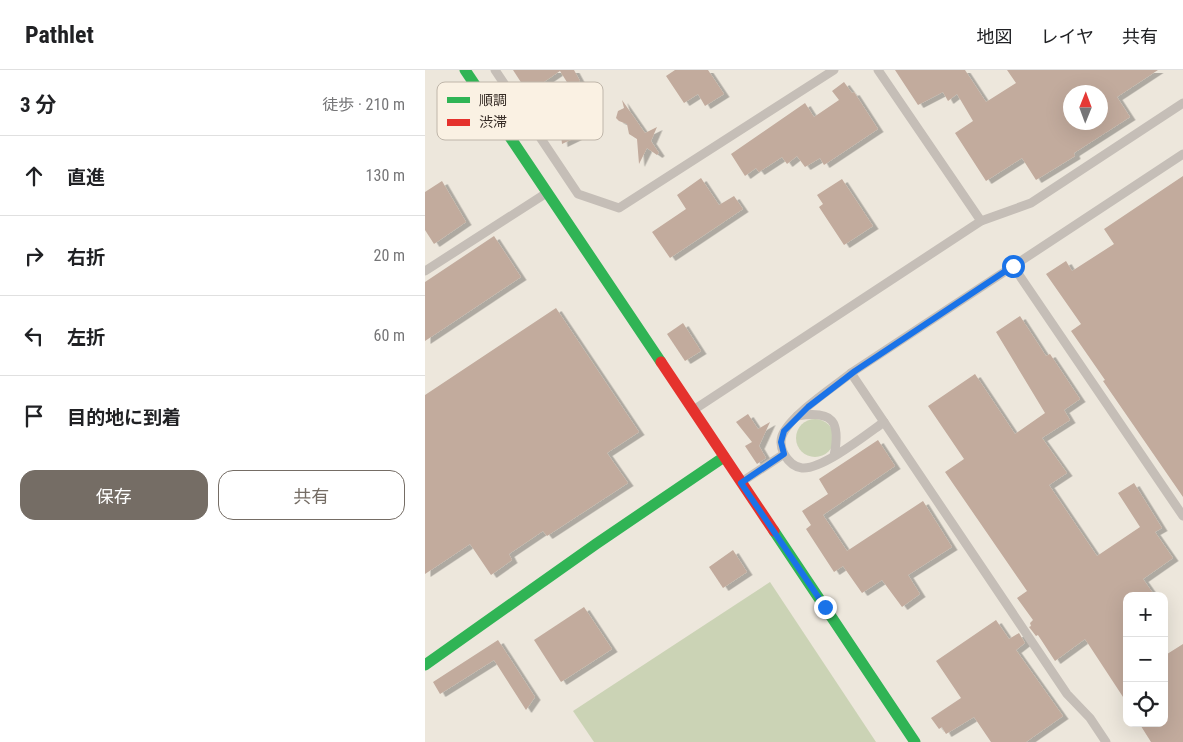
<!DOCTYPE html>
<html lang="ja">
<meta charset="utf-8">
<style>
:root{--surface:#fff;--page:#f6f6f6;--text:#202124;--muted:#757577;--line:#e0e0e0;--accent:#756d65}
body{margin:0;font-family:"Roboto Condensed","Noto Sans JP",sans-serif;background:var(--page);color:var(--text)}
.controls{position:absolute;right:15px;bottom:15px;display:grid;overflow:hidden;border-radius:10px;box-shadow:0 5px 20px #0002}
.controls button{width:45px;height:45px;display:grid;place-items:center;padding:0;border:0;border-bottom:1px solid var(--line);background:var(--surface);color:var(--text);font:25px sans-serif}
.compass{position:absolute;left:638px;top:15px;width:45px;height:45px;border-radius:50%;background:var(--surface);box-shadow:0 5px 20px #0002;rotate:1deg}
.stop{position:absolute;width:15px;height:15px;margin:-11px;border:4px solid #1a73e8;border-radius:50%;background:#fff}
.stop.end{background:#1a73e8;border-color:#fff;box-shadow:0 1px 5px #0008}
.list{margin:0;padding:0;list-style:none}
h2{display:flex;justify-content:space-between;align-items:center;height:65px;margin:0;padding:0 20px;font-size:21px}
h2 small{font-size:16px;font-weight:400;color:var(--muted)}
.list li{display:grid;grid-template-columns:32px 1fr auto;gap:15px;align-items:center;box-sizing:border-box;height:80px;padding:0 20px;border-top:1px solid var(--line)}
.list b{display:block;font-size:19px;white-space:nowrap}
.list em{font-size:16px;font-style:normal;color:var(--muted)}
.actions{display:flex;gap:10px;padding:15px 20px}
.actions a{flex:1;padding:11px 0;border:1px solid var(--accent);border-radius:15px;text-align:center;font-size:18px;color:var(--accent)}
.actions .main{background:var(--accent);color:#fff}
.icon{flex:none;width:28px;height:28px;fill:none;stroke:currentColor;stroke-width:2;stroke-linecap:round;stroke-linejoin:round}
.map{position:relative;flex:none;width:758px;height:672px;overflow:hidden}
header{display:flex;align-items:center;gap:30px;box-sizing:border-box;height:70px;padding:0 25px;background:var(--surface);border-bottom:1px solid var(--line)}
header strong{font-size:24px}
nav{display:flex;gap:28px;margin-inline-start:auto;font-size:18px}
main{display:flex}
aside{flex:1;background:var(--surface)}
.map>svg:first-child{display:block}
.green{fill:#cbd3b5}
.building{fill:#c2ab9d;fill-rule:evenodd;filter:url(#shadow)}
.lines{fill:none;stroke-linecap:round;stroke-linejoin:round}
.lane{stroke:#c5beb7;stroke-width:9}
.fast{stroke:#30b455;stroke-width:11}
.jam{stroke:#e5322d;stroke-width:11}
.route{stroke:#1a73e8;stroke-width:6}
.key{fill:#faf1e3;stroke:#bfb6aa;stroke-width:1}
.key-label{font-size:14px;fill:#352b25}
</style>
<header>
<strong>Pathlet</strong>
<nav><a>地図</a><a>レイヤ</a><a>共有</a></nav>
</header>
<main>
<aside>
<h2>3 分<small>徒歩 · 210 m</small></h2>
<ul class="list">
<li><svg class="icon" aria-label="ahead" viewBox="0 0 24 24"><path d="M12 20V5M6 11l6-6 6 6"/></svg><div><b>直進</b></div><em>130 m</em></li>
<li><svg class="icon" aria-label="right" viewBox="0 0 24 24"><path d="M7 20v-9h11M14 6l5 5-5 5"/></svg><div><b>右折</b></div><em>20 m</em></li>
<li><svg class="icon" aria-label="left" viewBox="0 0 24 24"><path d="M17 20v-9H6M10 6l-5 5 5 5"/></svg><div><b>左折</b></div><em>60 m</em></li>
<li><svg class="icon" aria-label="arrive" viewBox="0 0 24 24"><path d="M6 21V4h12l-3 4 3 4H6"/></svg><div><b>目的地に到着</b></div></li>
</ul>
<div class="actions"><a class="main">保存</a><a>共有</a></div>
</aside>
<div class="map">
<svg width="758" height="672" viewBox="0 0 758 672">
<defs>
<filter id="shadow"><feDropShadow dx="5.5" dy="3" stdDeviation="0" flood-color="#0004"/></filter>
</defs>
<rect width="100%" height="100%" fill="#ede7dc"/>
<g class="green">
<circle cx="390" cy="368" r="19"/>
<path d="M345,512L451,672H169L148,641Z"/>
</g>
<g class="building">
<path d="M88,0H149L155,11L145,17L135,1L107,20L105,17L101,20Z"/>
<path d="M250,0H283L299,24L280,36L273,24L259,33L241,6Z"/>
<path d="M470,0H540L561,32L591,13L582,0H733L692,27L705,47L649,83L650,86L611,110L597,88L561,111L530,63L548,51L532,24L523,31L518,22L493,35ZM646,22H676V52H646Z"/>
<path d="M419,12L427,23L429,22L453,59L399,95L395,88L380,97L372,86L362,94L357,87L334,102L331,98L320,106L306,84L380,33L389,47L414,30L407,21Z"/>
<path d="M147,27L150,50L168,59L137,74L135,55Z"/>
<path d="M197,30L220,63L232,57L226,71L234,83L232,85L222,78L214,94L212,69L204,64L202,54L194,51L191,48L193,41L199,38Z"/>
<path d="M758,106V427L678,311L680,310L646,261L656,254L621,204L641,191L647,201L689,174L679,159Z"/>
<path d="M276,108L294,135L309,126L318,139L245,188L227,162L261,139L252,125Z"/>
<path d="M417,109L448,156L419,175L394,137L398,134L392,125Z"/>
<path d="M17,111L41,152L9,174L0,160V122Z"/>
<path d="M69,166L96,207L0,271V212Z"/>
<path d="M131,238L214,362L182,383L203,413L122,466L118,461L84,484L87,490L66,505L45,474L0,504V325Z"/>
<path d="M595,246L621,286L625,284L655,329L639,340L645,350L617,368L642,403L624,415L672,486L715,457L693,423L709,413L737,458L730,462L748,488L718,509L730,526H702V633L660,569L630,591L613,565L611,566L604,557L606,556L605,553L608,550L592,528L602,521L520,402L539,389L503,336L550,304L590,364L620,343L571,262Z"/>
<path d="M258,253L276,281L260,291L242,264Z"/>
<path d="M323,344L333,359L345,352L334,376L341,388L332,394L320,376L327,372L311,352Z"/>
<path d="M453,370L470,396L398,445L422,481L498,431L527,477L483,505L495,524L477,537L457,510L437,523L418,496L409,502L381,459L386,455L377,441L403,424L394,409Z"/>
<path d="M308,480L322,502L298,518L284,497Z"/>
<path d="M159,537L187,579L136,612L109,570Z"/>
<path d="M571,550L584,569L594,563L600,573L591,580L638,646L601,672H566L549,647L521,664L517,657L514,659L506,648L536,628L511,591Z"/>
<path d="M73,570L110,627L101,640L69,590L15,624L8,612Z"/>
<path d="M758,574V672H726L714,653H739V586Z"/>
</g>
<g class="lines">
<g class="lane">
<path d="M70,0L153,124L194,138L409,0"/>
<path d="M453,0L556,151"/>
<path d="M588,196L758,446"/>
<path d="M0,201L120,124"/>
<path d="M426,303L642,624L665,648L681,672"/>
<path d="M270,339L556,151L606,133L758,33"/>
<path d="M372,346C408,340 416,351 409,386"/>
<path d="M359,384C363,391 369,397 377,398C397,400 442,364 459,352"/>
<path d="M318,411L359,384C356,378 355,372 357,366C364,346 409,317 426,303L758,84"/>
</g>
<g class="fast">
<path d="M40,0L236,292"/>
<path d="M349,461L490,672"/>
<path d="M0,595L171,474L299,387"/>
</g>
<path class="jam" d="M236,292L349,461"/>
</g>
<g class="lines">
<path class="route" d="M400,537L316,413L359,384L356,372L359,361L383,337L430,301L588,196"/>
</g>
<rect x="12" y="12" width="166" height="58" rx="8" class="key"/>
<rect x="22" y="27" width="23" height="6" fill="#30b455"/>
<rect x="22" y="49" width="23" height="7" fill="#e5322d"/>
<g class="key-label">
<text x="54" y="35">順調</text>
<text x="54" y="57">渋滞</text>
</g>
</svg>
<div class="controls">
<button>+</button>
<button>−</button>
<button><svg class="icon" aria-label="locate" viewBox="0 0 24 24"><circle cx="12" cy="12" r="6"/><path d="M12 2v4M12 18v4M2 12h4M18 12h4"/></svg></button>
</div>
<svg class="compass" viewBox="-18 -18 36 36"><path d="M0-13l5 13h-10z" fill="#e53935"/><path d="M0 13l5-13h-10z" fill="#757577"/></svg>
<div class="stop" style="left:588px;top:196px"></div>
<div class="stop end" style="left:400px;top:537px"></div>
</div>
</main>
